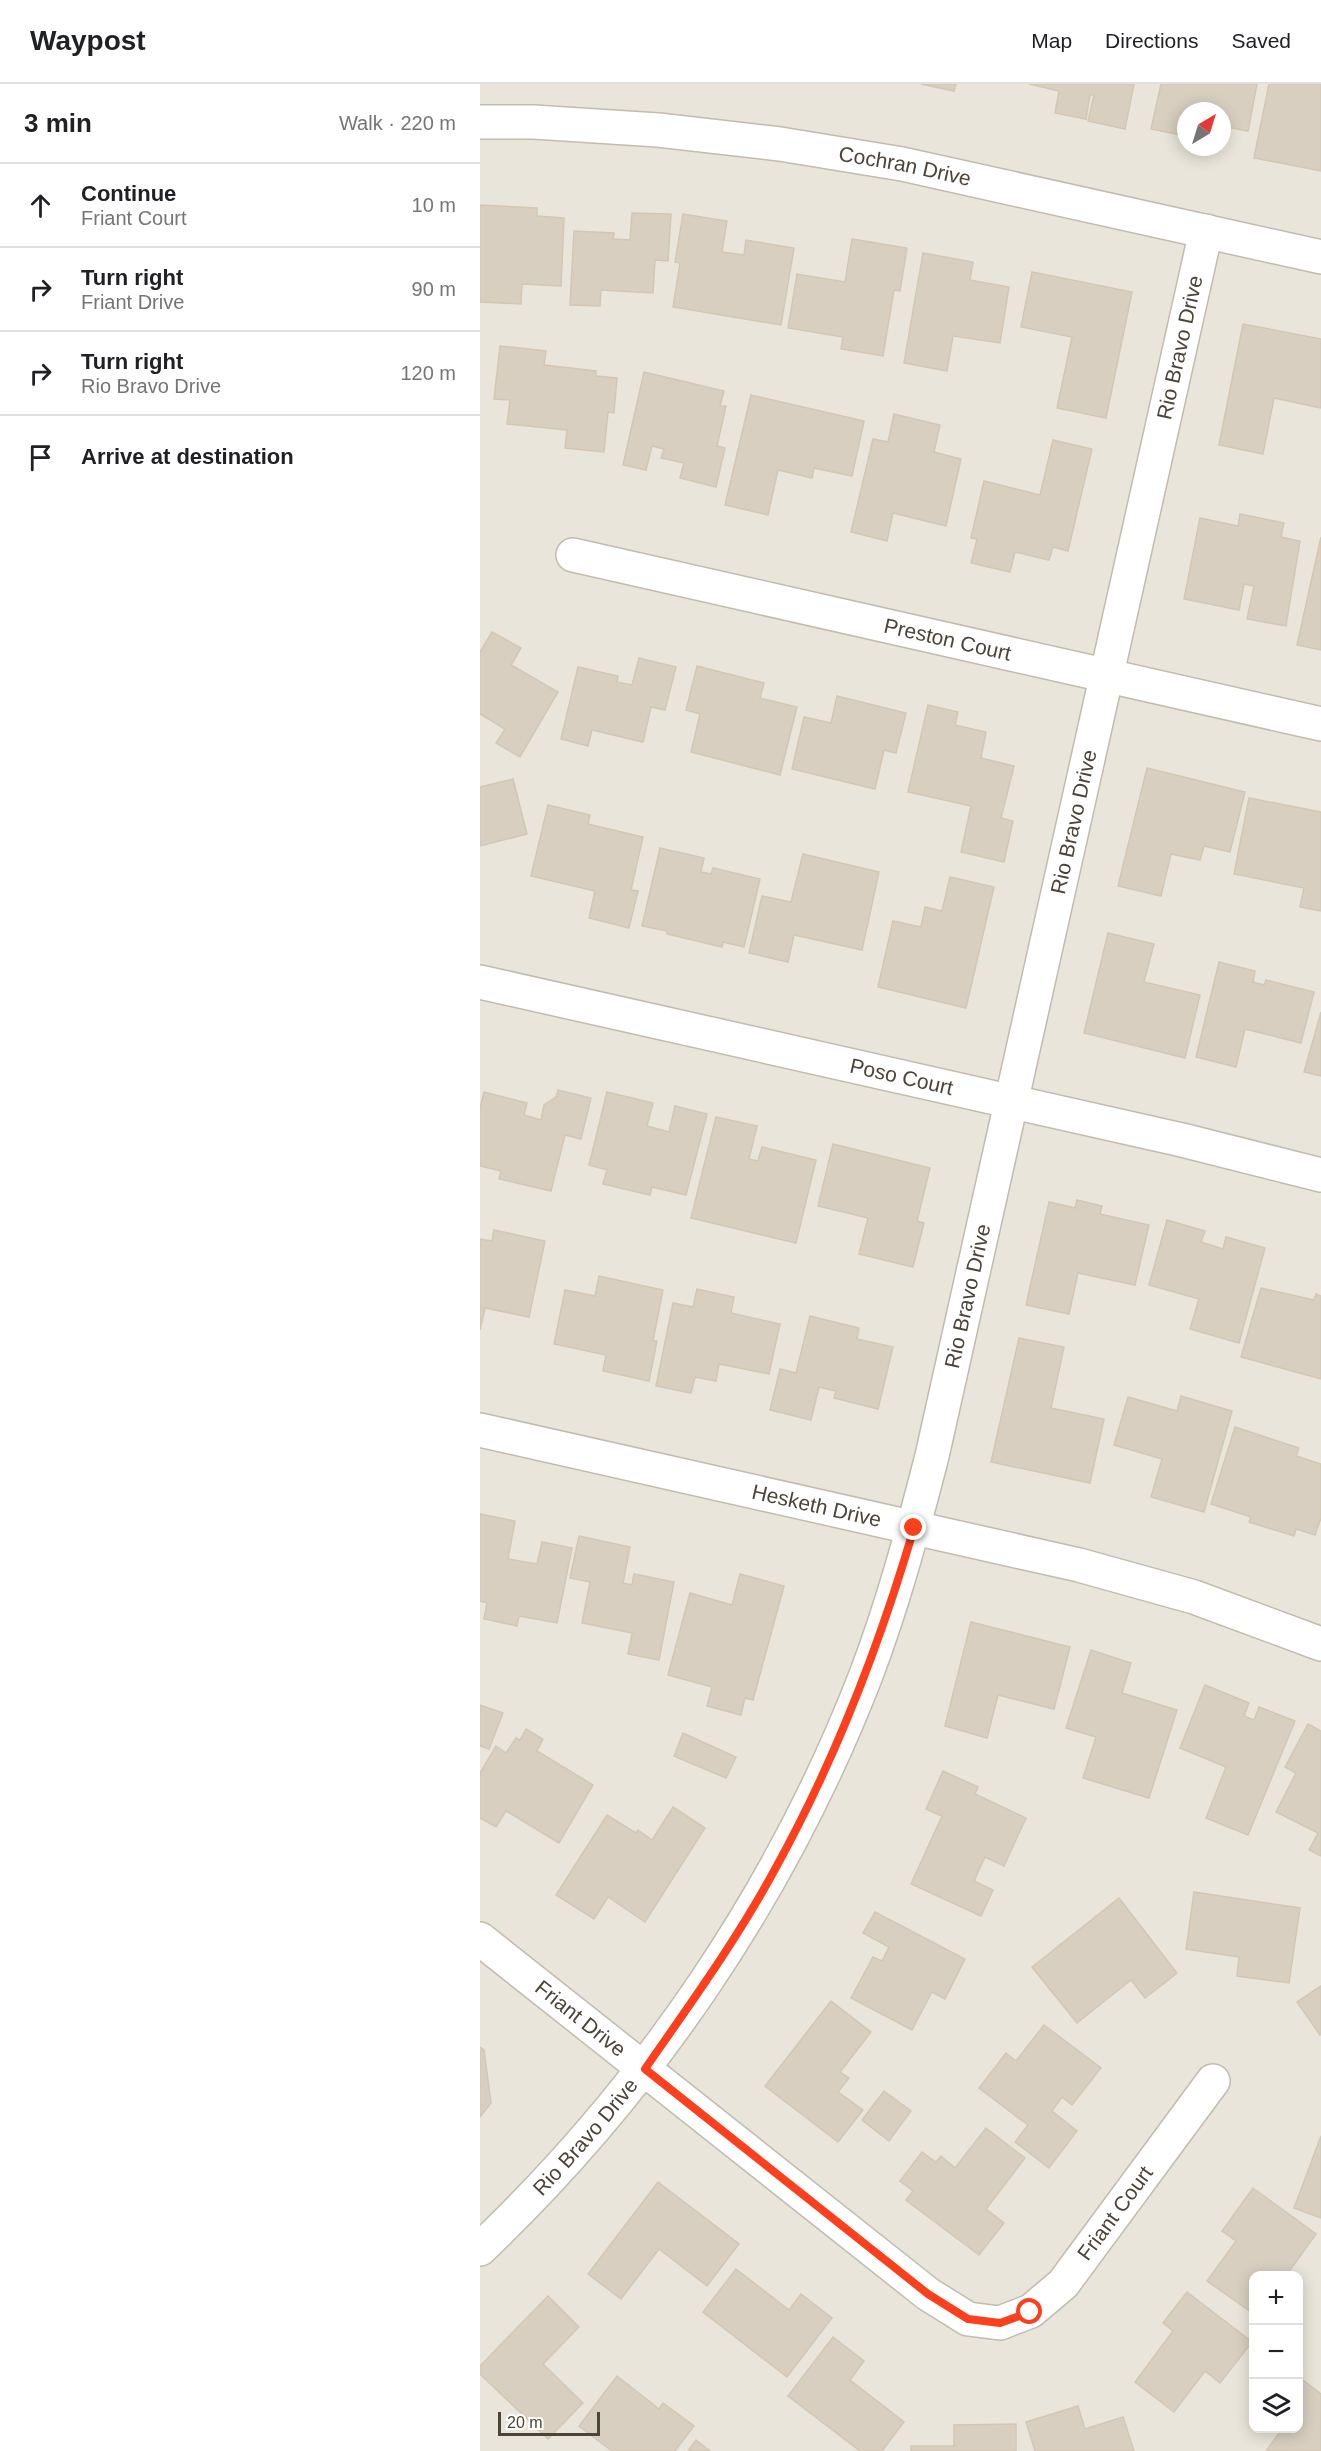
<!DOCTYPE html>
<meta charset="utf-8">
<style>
:root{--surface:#fff;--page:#f2f2f2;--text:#202124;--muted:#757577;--line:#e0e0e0}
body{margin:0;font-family:Helvetica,sans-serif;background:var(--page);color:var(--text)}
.controls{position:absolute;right:18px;bottom:18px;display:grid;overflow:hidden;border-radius:12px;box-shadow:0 3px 15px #0003}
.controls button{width:54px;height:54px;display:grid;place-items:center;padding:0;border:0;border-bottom:2px solid var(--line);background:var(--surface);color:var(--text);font:30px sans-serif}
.compass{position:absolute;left:697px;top:18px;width:54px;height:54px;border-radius:50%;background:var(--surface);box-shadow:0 3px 15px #0003;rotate:38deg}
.scale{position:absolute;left:18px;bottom:15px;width:102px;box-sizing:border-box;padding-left:6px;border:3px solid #4b4439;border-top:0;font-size:16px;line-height:21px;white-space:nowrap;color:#4b4439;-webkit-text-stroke:4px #fff;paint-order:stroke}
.stop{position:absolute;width:18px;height:18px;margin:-14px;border:4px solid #fc3f1d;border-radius:50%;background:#fff}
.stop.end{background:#fc3f1d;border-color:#fff;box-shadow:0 2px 6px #0008}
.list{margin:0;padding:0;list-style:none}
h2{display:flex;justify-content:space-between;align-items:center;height:78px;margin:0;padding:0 24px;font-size:26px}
h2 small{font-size:20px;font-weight:400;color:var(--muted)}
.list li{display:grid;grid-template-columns:39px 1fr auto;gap:18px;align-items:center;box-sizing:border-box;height:84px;padding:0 24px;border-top:2px solid var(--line)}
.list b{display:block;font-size:22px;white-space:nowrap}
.list p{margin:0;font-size:20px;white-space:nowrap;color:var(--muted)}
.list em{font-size:20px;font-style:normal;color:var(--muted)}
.icon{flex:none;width:33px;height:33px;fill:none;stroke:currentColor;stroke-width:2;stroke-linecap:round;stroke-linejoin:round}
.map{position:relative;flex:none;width:841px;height:2367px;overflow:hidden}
header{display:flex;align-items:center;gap:36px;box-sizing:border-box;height:84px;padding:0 30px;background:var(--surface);border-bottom:2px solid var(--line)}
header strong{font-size:28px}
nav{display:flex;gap:33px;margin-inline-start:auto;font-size:21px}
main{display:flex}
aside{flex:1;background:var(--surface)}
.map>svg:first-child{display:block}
.residential{fill:#eae5da;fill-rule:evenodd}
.building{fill:#d8cfc1;stroke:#d3c7b4;stroke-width:1.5}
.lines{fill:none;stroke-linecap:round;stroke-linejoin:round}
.minor-casing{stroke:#c2bbae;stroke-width:36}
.minor{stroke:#fff;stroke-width:33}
.route{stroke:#fc3f1d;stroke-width:8}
.labels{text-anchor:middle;stroke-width:5;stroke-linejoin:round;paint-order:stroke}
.street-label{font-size:21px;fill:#4b4439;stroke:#fff}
</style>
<header>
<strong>Waypost</strong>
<nav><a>Map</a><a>Directions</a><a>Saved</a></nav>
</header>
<main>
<aside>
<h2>3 min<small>Walk · 220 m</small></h2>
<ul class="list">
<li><svg class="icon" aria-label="ahead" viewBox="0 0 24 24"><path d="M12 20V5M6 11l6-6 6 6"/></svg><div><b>Continue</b><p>Friant Court</p></div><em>10 m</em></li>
<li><svg class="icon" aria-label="right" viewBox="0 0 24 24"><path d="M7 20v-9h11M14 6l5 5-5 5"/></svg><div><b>Turn right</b><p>Friant Drive</p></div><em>90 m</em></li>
<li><svg class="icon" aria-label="right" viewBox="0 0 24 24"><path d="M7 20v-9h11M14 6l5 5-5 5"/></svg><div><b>Turn right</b><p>Rio Bravo Drive</p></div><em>120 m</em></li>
<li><svg class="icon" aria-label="arrive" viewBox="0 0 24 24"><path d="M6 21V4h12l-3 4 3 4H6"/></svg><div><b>Arrive at destination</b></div></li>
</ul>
</aside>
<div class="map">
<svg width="841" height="2367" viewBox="0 0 841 2367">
<rect width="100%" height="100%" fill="#f6f3ec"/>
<path class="residential" d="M0,0H841V2367H0ZM706,27H742V63H706ZM774,2192H818V2344H774Z"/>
<g class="building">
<path d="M441,0H476L474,7Z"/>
<path d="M549,0H654L645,45L608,37L614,11H610L606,35L575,29L579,7Z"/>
<path d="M681,0H777L768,47L742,42V27H706V52L671,45Z"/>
<path d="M789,0H841V87L774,74Z"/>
<path d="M0,121L57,124V132L84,134L81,202L42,200L41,220L0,218Z"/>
<path d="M152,129L191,130L188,177L175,176L173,209L121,206L120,222L90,221L94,147L134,149L133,155L150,156Z"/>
<path d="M203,130L247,137L242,168L264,171L266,156L314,164L301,241L193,223L200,179L195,178Z"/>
<path d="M372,155L427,164L420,207L414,206L403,272L361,265L363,253L308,244L317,190L365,198Z"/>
<path d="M443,169L493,178L490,196L529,203L520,259L473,252L467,287L424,279Z"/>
<path d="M552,188L652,208L626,334L577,324L592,253L541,243Z"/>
<path d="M763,240L841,255V324L794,314L783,370L739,361Z"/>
<path d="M20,262L66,267L64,281L116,287V292L137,294L134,329L128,328L124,368L85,364L87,346L27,340L30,316L14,315Z"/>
<path d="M164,288L244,307L240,322H246L237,362L245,364L236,403L200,394L204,379L181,374L184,365L172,362L166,386L143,381Z"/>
<path d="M271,311L384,337L372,392L334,384L332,394L298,386L288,431L245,421Z"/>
<path d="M414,330L460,341L454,368L481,375L466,442L413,429L407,457L371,448L393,355L408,358Z"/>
<path d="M573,356L612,365L588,467L573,463L569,476L535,468L530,488L491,479L497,455L491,454L504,397L560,411Z"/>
<path d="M760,430L804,439L801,453L820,457L806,542L767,535L774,502L764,500L759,526L704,515L720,434L758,442Z"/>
<path d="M841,453V566L817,561Z"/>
<path d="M12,548L41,564L31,581L78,608L40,673L16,659L25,645L0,630V568Z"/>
<path d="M159,574L196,583L185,626L171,623L163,658L112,646L108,662L81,655L98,583L138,592L137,598L152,601Z"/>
<path d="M217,582L284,599L280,614L317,623L300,691L211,668L220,630L206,626Z"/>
<path d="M357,612L426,629L416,669L404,666L395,705L312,685L324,633L351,639Z"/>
<path d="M448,621L478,628L475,641L506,648L501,674L534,682L521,734L533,737L524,778L481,768L491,722L428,708Z"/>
<path d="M667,684L765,708L750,768L724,762L720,776L691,770L681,812L638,802Z"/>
<path d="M33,695L47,750L0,762V703Z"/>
<path d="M769,714L841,728V827L820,823L824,804L754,790Z"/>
<path d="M68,721L110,731L108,740L163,753L151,806L158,807L149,844L109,834L115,807L51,792Z"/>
<path d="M180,764L224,774L221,788L231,790L233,784L280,795L264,863L243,858L242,863L187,850V847L162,842Z"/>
<path d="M323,770L399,788L382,866L314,851L308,878L269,869L282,812L311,818Z"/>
<path d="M470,793L514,803L486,924L398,903L413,837L441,843L445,823L462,827Z"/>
<path d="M628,849L674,860L664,898L720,911L705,974L604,949Z"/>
<path d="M739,878L775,887L773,898L784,901L786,896L834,908L821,959L765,945L756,983L716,973Z"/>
<path d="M841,928V992L824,988Z"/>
<path d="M78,1006L111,1014L101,1055L85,1051L71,1107L19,1095L21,1087L0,1082V1024L4,1008L47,1019L44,1031L61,1036L64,1021L76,1013Z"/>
<path d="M127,1008L173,1019L167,1042L189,1048L195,1022L227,1030L206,1111L172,1103L170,1111L123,1100L127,1086L109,1081Z"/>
<path d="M236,1033L277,1042L269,1075L278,1077L282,1063L336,1076L316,1159L211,1134Z"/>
<path d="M353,1060L450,1084L437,1137L444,1139L433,1183L379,1170L388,1134L338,1122Z"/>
<path d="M597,1116L622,1122L620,1130L669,1141L655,1201L598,1189L589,1230L546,1221L569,1118L595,1124Z"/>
<path d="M687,1136L725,1147L721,1158L743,1165L746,1153L785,1164L759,1259L710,1245L719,1215L669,1201Z"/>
<path d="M14,1146L65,1157L49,1233L5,1224L0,1246V1155L12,1157Z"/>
<path d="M119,1192L183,1206L173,1257H177L169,1297L123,1287L126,1271L74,1260L85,1206L115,1212Z"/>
<path d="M781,1204L834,1216L836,1210L841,1212V1295L761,1273Z"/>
<path d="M217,1205L254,1213L251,1229L300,1240L289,1290L239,1280L236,1297L215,1293L211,1309L176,1302L193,1219L213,1223Z"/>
<path d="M330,1232L379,1244L377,1255L413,1263L398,1325L354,1314L356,1307L339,1303L331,1336L290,1326L300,1285L316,1289Z"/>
<path d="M539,1254L584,1263L571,1324L624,1335L610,1399L511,1378Z"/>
<path d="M701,1312L752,1327L724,1428L671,1413L682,1375L634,1361L648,1313L697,1327Z"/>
<path d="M755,1343L819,1364L816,1372L841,1380V1434L835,1451L816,1445L814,1452L769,1438L771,1433L731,1420Z"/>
<path d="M0,1430L35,1437L28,1475L57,1480L62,1458L92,1464L77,1539L39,1532L37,1542L4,1535L7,1519L0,1517Z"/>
<path d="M99,1452L150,1463L143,1499L152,1501L154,1490L194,1498L179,1576L148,1570L152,1549L102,1539L110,1498L90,1494Z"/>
<path d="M260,1490L304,1502L273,1616L265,1614L261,1631L227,1622L232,1603L188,1591L210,1509L252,1521Z"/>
<path d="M491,1538L590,1563L574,1625L518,1611L507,1654L465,1642Z"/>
<path d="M611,1566L651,1579L642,1609L697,1626L669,1714L603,1694L616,1653L586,1644Z"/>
<path d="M725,1601L769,1619L764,1632L774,1636L779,1623L815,1637L768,1751L726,1734L746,1683L700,1664Z"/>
<path d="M0,1621L23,1629L9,1665L0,1662Z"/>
<path d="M828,1640L841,1647V1772L829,1766L838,1749L796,1728L816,1689L805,1683Z"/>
<path d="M46,1645L63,1655L57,1667L113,1701L79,1759L26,1727L16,1743L0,1734V1689L16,1662L26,1669L36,1654L40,1656Z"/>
<path d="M203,1649L256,1673L246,1694L194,1672Z"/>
<path d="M463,1687L498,1703L495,1710L546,1734L524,1782L505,1773L494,1797L513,1806L501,1832L431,1800L462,1732L446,1725Z"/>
<path d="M193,1723L225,1744L165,1838L128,1813L114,1835L76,1811L127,1731L156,1749L158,1746L172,1756Z"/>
<path d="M714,1808L820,1824L809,1899L757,1892L759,1873L706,1865Z"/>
<path d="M639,1814L697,1889L665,1914L651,1896L597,1939L552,1883Z"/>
<path d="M395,1828L485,1875L465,1915L452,1908L432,1946L371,1914L393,1873L402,1877L409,1863L383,1849Z"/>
<path d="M841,1902V1950L840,1951L817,1918Z"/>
<path d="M351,1917L391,1948L360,1988L369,1994L358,2008L383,2026L358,2058L285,2002Z"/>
<path d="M564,1941L621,1984L592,2021L582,2013L572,2027L597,2047L569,2084L535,2058L548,2041L499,2004L526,1969L536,1977Z"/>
<path d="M0,1963L4,1966L11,2019L0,2033Z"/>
<path d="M404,2007L431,2027L409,2057L382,2036Z"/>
<path d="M506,2044L545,2074L506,2125L524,2139L499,2171L426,2116L433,2107L420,2097L442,2068L456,2078L461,2072L475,2084Z"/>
<path d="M841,2052V2134L814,2124Z"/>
<path d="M178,2098L259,2160L227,2202L179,2165L141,2215L108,2190Z"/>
<path d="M773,2104L836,2150L806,2192H774V2230L727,2197L756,2157L742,2147Z"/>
<path d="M256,2185L309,2226L321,2210L352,2234L307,2293L223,2228Z"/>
<path d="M707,2208L772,2258L740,2299L725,2287L694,2328L655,2298L693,2247L683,2239Z"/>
<path d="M68,2212L99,2243L63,2280L103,2319L68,2355L0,2290V2282Z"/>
<path d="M353,2253L384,2277L370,2296L424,2338L402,2367H380L308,2312Z"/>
<path d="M137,2292L179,2325L183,2319L214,2342L195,2367H132L99,2342Z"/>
<path d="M823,2296L841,2310V2367H786L803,2344H818V2302Z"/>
<path d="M598,2322L605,2345L643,2333L654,2367H555L546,2338Z"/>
<path d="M536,2340V2367H431V2362H474V2341Z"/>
<path d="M216,2356L230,2367H208Z"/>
</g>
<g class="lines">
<g class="minor-casing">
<g id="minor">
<path id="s1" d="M0,38H54L178,46L300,60L422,80L841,173"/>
<path id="s2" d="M93,471L841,640"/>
<path id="s3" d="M0,898L702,1056L841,1091"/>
<path id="s4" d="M0,1346L599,1481L714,1513L841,1560"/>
<path id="s5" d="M0,1855L448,2210L488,2235L520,2239L551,2227L583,2200L733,1997"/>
<path id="s6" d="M0,2165C169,2004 302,1808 386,1591C413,1520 433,1446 452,1372L726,147"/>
</g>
</g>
<use href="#minor" class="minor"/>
</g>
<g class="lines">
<path class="route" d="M434,1444C399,1563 354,1679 294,1787C256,1857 210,1920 165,1985L448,2210L488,2235L520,2239L550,2228"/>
</g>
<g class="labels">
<g class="street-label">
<text dy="7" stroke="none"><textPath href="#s1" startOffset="428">Cochran Drive</textPath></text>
<text dy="7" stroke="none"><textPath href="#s6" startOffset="2062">Rio Bravo Drive</textPath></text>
<text dy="7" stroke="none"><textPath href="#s2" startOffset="384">Preston Court</textPath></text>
<text dy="7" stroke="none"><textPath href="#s6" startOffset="1576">Rio Bravo Drive</textPath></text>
<text dy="7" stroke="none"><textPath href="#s3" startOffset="432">Poso Court</textPath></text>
<text dy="7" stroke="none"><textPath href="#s6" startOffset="1090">Rio Bravo Drive</textPath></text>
<text dy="7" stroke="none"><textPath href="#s4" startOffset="345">Hesketh Drive</textPath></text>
<text dy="7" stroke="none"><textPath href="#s5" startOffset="128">Friant Drive</textPath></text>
<text dy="7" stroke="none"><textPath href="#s6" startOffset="154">Rio Bravo Drive</textPath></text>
<text dy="7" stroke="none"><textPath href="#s5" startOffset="814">Friant Court</textPath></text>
</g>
</g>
</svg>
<div class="controls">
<button>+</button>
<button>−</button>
<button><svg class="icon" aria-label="layers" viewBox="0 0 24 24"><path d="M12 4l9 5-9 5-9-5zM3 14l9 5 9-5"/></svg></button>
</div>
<svg class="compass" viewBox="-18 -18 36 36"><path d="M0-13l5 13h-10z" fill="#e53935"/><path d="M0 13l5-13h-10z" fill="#757577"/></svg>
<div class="scale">20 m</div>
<div class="stop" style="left:550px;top:2228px"></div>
<div class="stop end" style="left:434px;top:1444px"></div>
</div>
</main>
